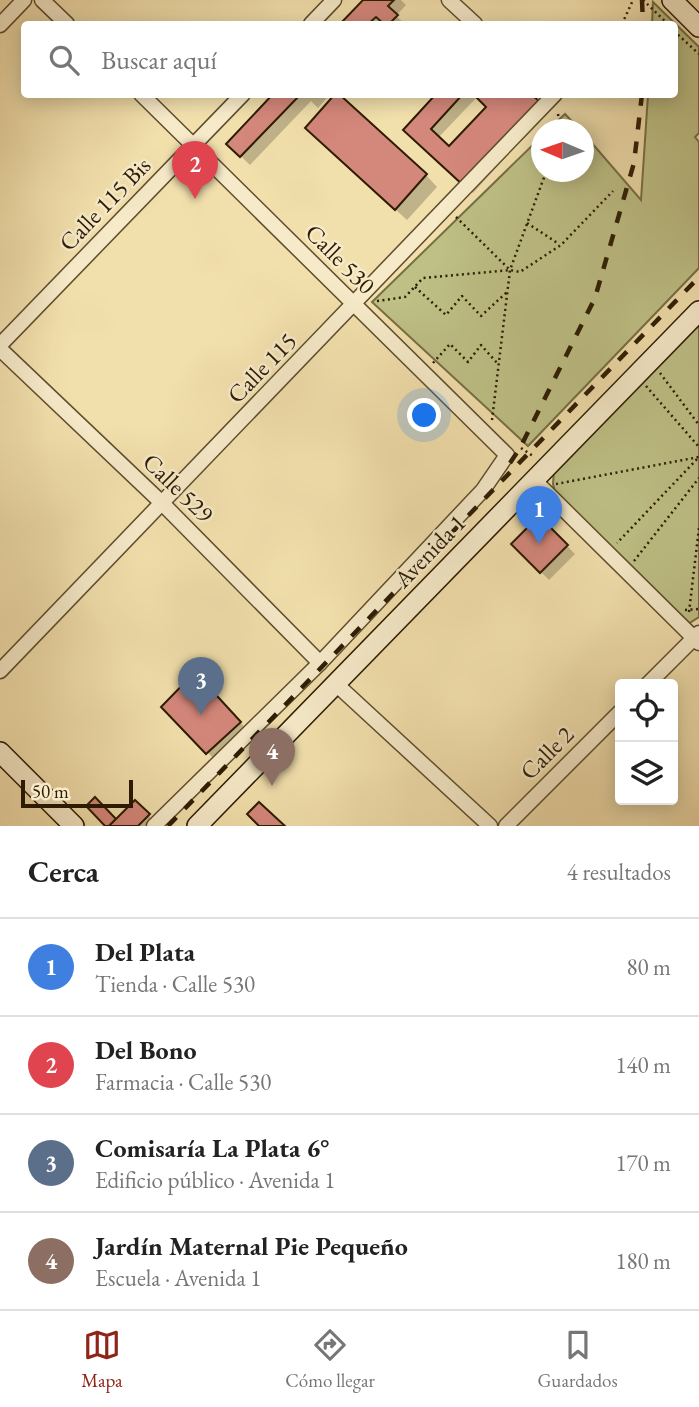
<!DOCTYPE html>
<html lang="es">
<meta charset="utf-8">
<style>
:root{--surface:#fff;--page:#f6f6f6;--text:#222;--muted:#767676;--line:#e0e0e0;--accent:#8f2418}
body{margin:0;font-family:"EB Garamond",serif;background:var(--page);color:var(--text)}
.controls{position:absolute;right:21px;bottom:21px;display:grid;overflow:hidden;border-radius:7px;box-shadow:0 4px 18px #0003}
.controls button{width:63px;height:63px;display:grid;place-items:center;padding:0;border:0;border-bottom:2px solid var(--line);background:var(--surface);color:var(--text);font:35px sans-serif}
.compass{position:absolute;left:531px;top:119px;width:63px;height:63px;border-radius:50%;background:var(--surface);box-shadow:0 4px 18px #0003;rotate:272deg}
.scale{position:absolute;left:21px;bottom:18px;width:112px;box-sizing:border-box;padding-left:7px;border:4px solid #2d1c03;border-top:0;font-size:19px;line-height:24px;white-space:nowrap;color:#2d1c03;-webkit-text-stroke:5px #f6eac9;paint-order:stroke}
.you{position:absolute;left:425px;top:416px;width:24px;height:24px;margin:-18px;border:5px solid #fff;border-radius:50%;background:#1a73e8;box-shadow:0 0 0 10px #1a73e833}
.badge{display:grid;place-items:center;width:46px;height:46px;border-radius:50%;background:var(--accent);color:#fff;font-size:23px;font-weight:700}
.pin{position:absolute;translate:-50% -58px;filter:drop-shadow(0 2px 4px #0008)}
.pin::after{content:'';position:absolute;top:37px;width:24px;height:21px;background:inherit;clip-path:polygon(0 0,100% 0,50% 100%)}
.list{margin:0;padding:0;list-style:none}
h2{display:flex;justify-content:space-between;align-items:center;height:91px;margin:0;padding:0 28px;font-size:30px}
h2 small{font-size:23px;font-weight:400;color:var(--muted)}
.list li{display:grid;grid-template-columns:46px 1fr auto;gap:21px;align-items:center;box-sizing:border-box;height:98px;padding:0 28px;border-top:2px solid var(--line)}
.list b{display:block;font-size:26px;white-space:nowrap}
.list p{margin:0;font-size:23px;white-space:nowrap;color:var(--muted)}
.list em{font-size:23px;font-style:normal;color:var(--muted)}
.icon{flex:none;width:38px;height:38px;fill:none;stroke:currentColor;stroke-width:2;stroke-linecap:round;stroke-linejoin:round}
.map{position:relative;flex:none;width:699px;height:826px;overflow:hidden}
.search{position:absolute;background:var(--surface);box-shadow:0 4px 18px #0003;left:21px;right:21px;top:21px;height:77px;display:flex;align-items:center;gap:18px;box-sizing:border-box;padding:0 24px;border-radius:7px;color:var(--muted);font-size:26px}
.sheet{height:483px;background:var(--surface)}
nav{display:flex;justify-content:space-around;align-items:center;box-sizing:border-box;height:98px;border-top:2px solid var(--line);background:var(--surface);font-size:19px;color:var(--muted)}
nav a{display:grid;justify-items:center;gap:4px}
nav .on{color:var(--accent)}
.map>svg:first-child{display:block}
.green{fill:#bec086;stroke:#766e44;stroke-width:2}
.shadow{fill:#0003;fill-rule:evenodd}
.building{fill:#d4877b;stroke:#2d1c03;stroke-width:2}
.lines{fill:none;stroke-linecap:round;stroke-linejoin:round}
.street-casing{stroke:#5e4d2d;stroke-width:17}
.secondary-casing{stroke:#2d1c03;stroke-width:22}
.path{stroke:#2d1c03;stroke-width:2.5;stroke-dasharray:2 3.5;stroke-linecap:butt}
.street{stroke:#f6eac9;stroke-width:14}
.secondary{stroke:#f6eac9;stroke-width:19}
.rail{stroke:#2d1c03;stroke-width:4.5;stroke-dasharray:12 12;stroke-linecap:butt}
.labels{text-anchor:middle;stroke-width:5;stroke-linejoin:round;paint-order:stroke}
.street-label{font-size:24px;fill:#2d1c03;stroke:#f6eac9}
</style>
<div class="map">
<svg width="699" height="826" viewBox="0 0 699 826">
<rect width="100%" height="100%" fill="#f1dfac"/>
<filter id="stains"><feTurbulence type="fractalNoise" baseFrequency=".00286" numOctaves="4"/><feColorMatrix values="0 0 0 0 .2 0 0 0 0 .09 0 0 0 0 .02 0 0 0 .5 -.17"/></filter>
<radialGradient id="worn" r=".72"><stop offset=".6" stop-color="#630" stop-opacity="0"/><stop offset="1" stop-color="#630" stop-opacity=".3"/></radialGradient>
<g class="green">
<path d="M653,2L699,47V133L695,137L699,142V268L528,446L372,302L541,137L542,172H584V134L641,200L648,95L674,94V24H652Z"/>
<path d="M565,114L579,129H549Z"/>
<path d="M699,321V617L688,624L555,492L553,484L554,470Z"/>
</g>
<g class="shadow">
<path d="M366,0H401L406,5L396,16L405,24H342Z"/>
<path d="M276,94H330L318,108L311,101L250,165L228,144Z"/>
<path d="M438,94H529L547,112L473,193L414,138ZM478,96L489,107L449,149L438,138Z"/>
<path d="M319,139L426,175L437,187L407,220Z"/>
<path d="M539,518L575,554L549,580L513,544Z"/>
<path d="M206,685L251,734L219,764L163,707Z"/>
<path d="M135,802L154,821L149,826H107L116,821Z"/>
</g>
<g class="building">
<path d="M363,0H394L388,6L398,15L389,24H384L376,17L368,24H340Z"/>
<path d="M273,94H301L240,157L226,144Z"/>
<path d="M335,94H339L427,174L395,210L305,128Z"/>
<path d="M436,94H463L431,129L449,146L486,107L473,94H531L540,102L464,186L403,130Z"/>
<path d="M539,516L568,545L540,573L511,544Z"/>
<path d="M195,672L241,722L206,754L161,707Z"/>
<path d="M95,797L116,819L109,826H105L86,806Z"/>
<path d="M135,800L150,814L138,826H109Z"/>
<path d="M259,802L285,826H259L247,814Z"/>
</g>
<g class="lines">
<g class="street-casing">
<g id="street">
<path d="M42,0L67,24"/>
<path d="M449,0L475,24"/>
<path d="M311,24L334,0"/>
<path d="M0,25L24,0"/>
<path d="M141,94L507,455L483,490L320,663L154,826"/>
<path d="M0,345L243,94"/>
<path d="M0,349L163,504L320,663"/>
<path d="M534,480L699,643"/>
<path d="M0,671L555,94"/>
<path d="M336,684L490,826"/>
<path d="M648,684L699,633"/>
<path d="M506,826L620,712"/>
</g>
</g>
<g class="secondary-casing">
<g id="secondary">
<path d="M672,0L699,27"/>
<path d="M0,752L74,826"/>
<path d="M197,826L699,311"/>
</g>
</g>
<g class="path">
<path d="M643,0L668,24"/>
<path d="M622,24L633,0"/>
<path d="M674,31L699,54"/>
<path d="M558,114L561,130"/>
<path d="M456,217L509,269"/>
<path d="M527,223L559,244"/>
<path d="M415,287L446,315L462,296L481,316L507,292"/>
<path d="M377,301L405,297L423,278L510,270L520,272L561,245L613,191"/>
<path d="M433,363L450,344L468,362L481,345L498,364"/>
<path d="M660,373L699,425"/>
<path d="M646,386L699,447"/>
<path d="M492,420L510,270L546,172"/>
<path d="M521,448L533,456"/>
<path d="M556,484L699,457L617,543"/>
<path d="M634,561L699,478"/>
<path d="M685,610L699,609"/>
<path d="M689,612L699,528"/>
</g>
<use href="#street" class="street"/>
<use href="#secondary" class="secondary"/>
<g class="rail">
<path d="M642,0L643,24"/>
<path d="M510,463L520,448L595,298L634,163L642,94"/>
<path d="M168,826L699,277"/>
</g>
</g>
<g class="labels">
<g class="street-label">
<text transform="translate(105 204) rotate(-46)" y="8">Calle 115 Bis</text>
<text transform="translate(340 259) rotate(45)" y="8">Calle 530</text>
<text transform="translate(262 368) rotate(-46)" y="8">Calle 115</text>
<text transform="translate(178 488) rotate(44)" y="8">Calle 529</text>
<text transform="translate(430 551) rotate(-46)" y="8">Avenida 1</text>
<text transform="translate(547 753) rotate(-45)" y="8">Calle 2</text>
</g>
</g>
<rect width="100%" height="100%" filter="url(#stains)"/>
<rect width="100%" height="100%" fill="url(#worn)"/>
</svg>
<div class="controls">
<button><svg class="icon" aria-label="locate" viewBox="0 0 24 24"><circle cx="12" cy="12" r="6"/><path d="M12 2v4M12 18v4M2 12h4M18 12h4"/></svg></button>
<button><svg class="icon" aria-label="layers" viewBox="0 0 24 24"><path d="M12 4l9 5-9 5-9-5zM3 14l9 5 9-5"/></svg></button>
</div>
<svg class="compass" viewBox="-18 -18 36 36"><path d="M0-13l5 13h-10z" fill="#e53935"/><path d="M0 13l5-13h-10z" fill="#767676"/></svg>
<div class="scale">50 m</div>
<div class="you"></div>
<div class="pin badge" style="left:539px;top:544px;background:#3f7fe0">1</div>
<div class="pin badge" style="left:195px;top:199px;background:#e0444e">2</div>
<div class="pin badge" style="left:201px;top:715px;background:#5c6f8a">3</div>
<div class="pin badge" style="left:272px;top:786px;background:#8d6e63">4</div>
<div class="search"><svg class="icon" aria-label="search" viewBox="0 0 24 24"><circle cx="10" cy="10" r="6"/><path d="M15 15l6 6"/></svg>Buscar aquí</div>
</div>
<section class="sheet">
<h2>Cerca<small>4 resultados</small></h2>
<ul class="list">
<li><span class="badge" style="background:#3f7fe0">1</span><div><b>Del Plata</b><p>Tienda · Calle 530</p></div><em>80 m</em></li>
<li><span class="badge" style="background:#e0444e">2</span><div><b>Del Bono</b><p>Farmacia · Calle 530</p></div><em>140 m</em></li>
<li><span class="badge" style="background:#5c6f8a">3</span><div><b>Comisaría La Plata 6°</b><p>Edificio público · Avenida 1</p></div><em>170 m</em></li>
<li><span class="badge" style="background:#8d6e63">4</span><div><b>Jardín Maternal Pie Pequeño</b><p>Escuela · Avenida 1</p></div><em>180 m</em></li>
</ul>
</section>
<nav>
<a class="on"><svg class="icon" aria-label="map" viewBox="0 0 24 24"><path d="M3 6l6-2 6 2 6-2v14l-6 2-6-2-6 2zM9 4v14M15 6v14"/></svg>Mapa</a>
<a><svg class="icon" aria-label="directions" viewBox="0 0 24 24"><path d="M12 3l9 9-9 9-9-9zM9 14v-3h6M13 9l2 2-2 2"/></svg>Cómo llegar</a>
<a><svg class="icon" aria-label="saved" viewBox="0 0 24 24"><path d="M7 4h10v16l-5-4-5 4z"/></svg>Guardados</a>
</nav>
